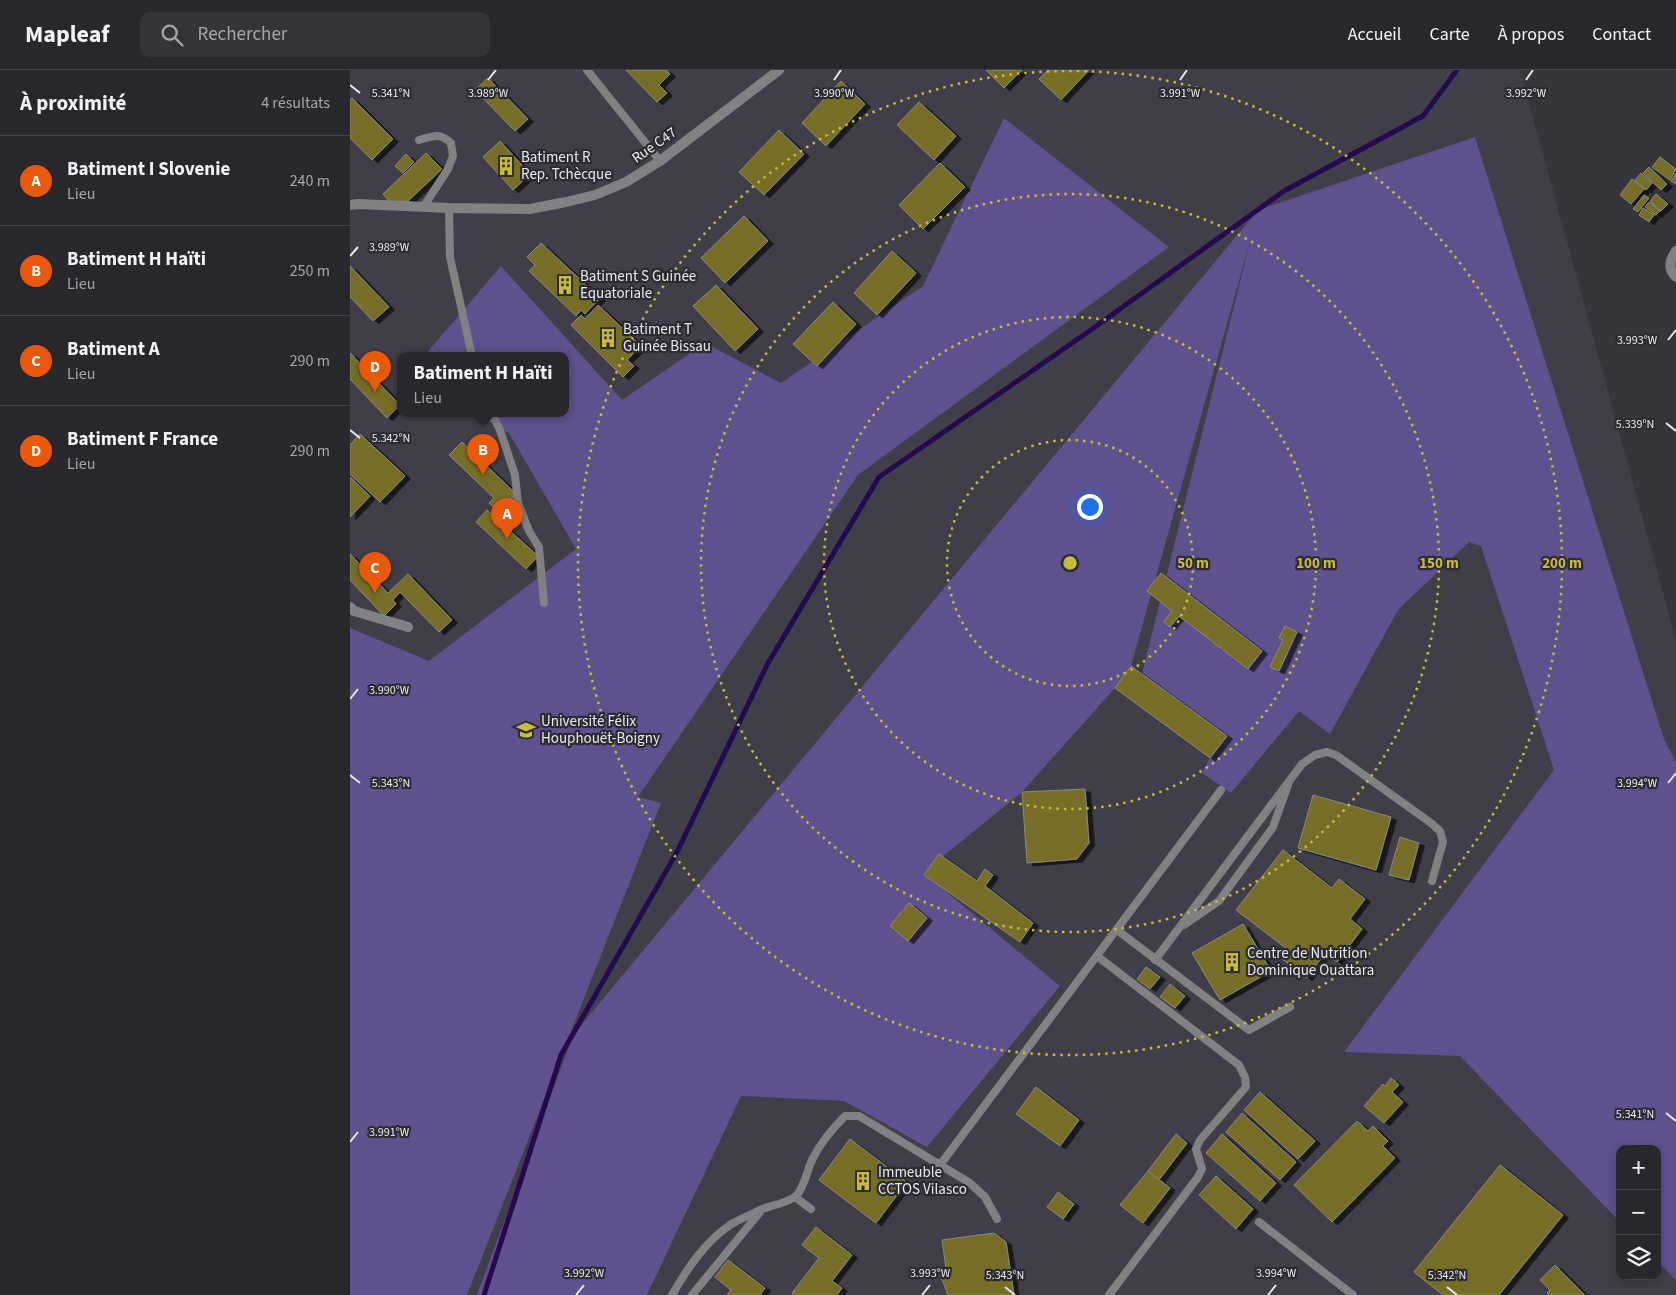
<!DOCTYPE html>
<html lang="fr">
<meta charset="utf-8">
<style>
:root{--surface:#28282c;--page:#343438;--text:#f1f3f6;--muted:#a5a6a9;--line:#444448;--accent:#ea580c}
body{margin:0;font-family:"Source Sans 3",sans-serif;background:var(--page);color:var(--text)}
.controls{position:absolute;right:15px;bottom:15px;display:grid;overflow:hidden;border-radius:10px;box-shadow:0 2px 12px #0003}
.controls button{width:45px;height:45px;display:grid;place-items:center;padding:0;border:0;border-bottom:1px solid var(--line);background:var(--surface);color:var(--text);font:25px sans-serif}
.you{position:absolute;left:739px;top:436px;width:18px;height:18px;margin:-12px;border:4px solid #fff;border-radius:50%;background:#1a73e8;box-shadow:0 0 0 8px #1a73e833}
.badge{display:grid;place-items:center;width:32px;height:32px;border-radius:50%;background:var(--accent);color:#fff;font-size:16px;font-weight:700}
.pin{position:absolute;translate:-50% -41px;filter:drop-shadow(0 1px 2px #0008)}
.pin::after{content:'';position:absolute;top:26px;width:18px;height:15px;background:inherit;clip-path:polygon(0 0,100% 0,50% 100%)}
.popup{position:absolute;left:47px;top:282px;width:172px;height:65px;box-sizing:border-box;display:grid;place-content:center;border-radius:10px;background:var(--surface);filter:drop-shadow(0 1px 4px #0005);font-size:16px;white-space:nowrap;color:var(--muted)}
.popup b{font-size:19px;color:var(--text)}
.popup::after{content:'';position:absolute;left:50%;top:100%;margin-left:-10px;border:10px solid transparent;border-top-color:var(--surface)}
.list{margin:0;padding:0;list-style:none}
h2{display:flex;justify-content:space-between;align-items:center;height:65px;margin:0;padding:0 20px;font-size:21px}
h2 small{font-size:16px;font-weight:400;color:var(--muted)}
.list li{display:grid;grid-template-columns:32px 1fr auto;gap:15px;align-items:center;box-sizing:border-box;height:90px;padding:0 20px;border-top:1px solid var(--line)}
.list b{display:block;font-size:19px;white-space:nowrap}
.list p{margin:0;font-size:16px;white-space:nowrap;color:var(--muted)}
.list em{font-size:16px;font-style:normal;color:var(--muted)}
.icon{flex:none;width:28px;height:28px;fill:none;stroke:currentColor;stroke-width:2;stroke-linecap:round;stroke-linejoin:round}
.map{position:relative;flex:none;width:1326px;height:1225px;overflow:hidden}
header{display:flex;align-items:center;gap:30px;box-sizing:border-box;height:70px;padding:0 25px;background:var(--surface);border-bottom:1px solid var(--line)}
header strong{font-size:24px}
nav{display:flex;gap:28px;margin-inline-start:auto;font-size:18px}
.search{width:350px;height:45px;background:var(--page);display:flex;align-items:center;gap:12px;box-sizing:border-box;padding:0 18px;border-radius:10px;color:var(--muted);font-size:19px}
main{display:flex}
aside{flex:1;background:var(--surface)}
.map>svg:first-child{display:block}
.built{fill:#3f3e49;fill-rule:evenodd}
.green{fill:#5f518d}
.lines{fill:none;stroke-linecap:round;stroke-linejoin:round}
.stream{stroke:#250950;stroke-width:5}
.building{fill:#766e25;stroke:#8a8982;filter:url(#shadow)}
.service{stroke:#818184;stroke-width:8}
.minor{stroke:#818184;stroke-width:10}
.ticks{fill:none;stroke:#e9e9ed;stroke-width:2}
.ring{fill:none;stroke:#c9bb3a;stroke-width:2.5;stroke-dasharray:2.5 5}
.labels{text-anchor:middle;stroke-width:4.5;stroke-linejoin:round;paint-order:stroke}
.street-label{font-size:15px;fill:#e9e9ed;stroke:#2c2b31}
.poi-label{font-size:15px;fill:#e9e9ed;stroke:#2c2b31;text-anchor:start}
.ticks-label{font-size:12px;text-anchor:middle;fill:#e9e9ed;stroke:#2c2b31;stroke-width:4.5;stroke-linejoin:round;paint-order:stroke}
.centre{fill:#c9bb3a;stroke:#2c2b31;stroke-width:2.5}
.ring-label{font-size:15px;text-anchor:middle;font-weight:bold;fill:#c9bb3a;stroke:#2c2b31;stroke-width:4.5;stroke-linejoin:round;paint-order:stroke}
</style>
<header>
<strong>Mapleaf</strong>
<div class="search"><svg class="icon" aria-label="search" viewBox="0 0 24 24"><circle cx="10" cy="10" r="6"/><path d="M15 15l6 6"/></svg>Rechercher</div>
<nav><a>Accueil</a><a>Carte</a><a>À propos</a><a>Contact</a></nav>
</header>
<main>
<aside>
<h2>À proximité<small>4 résultats</small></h2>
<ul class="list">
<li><span class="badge">A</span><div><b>Batiment I Slovenie</b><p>Lieu</p></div><em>240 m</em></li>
<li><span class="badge">B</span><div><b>Batiment H Haïti</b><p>Lieu</p></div><em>250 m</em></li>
<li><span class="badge">C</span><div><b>Batiment A</b><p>Lieu</p></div><em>290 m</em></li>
<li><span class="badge">D</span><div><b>Batiment F France</b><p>Lieu</p></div><em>290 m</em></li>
</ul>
</aside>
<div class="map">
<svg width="1326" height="1225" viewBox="0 0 1326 1225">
<defs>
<filter id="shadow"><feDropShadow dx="5.5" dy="3" stdDeviation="0" flood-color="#0009"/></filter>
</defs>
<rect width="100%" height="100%" fill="#36353b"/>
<path class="built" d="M0,0H1170L1326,570V1225H0ZM51,286H216V344H51ZM1270,1079H1307V1206H1270Z"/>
<g class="green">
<path d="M654,48L819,177L508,405L288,727L311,733L117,1225H0V558L79,591L226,479L159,363L126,344H216V286H74L151,196L272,330L355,273L431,313L573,216Z"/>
<path d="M1125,67L1314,669L1326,692V1210L1307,1191V1079H1270V1152L1110,986L994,982L1204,700L1131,476L1119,472L1048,540L980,664L949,641L881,723L852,703L860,688L877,665L792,604L901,168L781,596L765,618L672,722L580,797L575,804L710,916L577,1077L494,1031L391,1026L297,1225H127L223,965L908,140Z"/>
</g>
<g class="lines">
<path class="stream" d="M134,1225L211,985L327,782L418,593L529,407L738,262L934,121L1073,46L1107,0"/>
</g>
<g class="building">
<path d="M276,0H316L320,4L309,15L317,23L307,32Z"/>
<path d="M636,0H672L654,18Z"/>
<path d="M698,0H739L711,30L689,9Z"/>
<path d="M138,8L178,49L165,61L125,20Z"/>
<path d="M491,11L515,34L476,76L452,53Z"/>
<path d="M2,28L43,69L22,90L0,68V30Z"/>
<path d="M569,32L606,66L584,90L547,55Z"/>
<path d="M429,60L454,84L414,125L389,102Z"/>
<path d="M150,71L180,104L163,120L133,87Z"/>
<path d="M76,83L92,99L58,131L41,133L33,124Z"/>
<path d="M56,84L64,92L53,103L45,96Z"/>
<path d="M1310,87L1326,99L1320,110L1302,97Z"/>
<path d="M590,93L615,117L573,159L549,135Z"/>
<path d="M1299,97L1317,114L1311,120L1293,103Z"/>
<path d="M1291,103L1302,113L1296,120L1285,110Z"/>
<path d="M1326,103V114L1321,111Z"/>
<path d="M1282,109L1294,119L1281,134L1270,125Z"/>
<path d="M1306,124L1318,134L1311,141L1300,131Z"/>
<path d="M1294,125L1299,128L1288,142L1283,139Z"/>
<path d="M1299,132L1310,141L1306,145L1295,137Z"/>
<path d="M1293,138L1304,145L1299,152L1289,145Z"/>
<path d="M394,146L418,171L375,213L351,188Z"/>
<path d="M191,173L250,228L235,244L231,240L226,246L179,201L185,195L177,187Z"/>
<path d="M542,181L566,203L527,245L504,223Z"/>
<path d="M0,196L39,237L23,251L0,227Z"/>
<path d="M366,215L408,259L385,281L343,236Z"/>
<path d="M483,232L506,254L467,296L443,274Z"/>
<path d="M248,235L291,276L277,290L284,296L273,307L221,255L231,245L235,249Z"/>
<path d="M0,283L50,335L37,348L0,309Z"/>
<path d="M10,364L55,406L30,432L0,404V375Z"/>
<path d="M112,372L166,424L149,443L139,433L144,428L99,385Z"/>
<path d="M0,407L20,426L0,447Z"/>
<path d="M137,440L188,486L176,499L126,452Z"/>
<path d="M0,484L38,523L58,504L102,550L89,562L50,522L43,530L46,534L34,546L0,510Z"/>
<path d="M811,503L912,581L898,599L829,546L820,557L814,552L822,541L797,521Z"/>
<path d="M935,556L947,562L929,601L920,597L933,570L929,568Z"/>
<path d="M781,596L877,666L860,688L765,618Z"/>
<path d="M735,719L739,773L727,789L677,793L672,722Z"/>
<path d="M963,725L1041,747L1026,800L948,778Z"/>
<path d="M1050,767L1069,773L1059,810L1039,805Z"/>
<path d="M933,780L982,818L989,809L1015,829L1000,849L1012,859L987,892L975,883L957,908L931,888L937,879L886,840Z"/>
<path d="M589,784L627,811L635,799L643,805L635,816L683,853L670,872L574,805Z"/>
<path d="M559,833L577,848L558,871L540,856Z"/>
<path d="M893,854L921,901L870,930L842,883Z"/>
<path d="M796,897L810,907L800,919L787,909Z"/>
<path d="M820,914L835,926L825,938L810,927Z"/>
<path d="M1041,1008L1049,1015L1042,1022L1053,1032L1034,1053L1014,1036L1033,1014L1035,1016Z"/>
<path d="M686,1017L729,1050L710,1076L666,1044Z"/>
<path d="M910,1022L965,1071L948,1089L894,1040Z"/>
<path d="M892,1043L946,1092L930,1110L876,1062Z"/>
<path d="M1007,1051L1018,1061L1023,1056L1038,1071L1033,1076L1045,1088L982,1152L944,1115Z"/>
<path d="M826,1064L837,1073L809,1110L798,1101Z"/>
<path d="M872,1064L926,1113L910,1131L856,1083Z"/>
<path d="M500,1069L557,1112L526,1153L469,1110Z"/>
<path d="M1150,1095L1213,1145L1149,1225H1093L1064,1202Z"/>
<path d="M798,1101L820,1118L793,1153L770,1135Z"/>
<path d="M866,1106L903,1139L886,1159L849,1125Z"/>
<path d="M708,1122L724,1134L713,1149L697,1137Z"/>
<path d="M466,1157L502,1185L482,1211L492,1218L487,1225H444L442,1223L469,1188L452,1175Z"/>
<path d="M644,1163L656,1172L664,1225H598L588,1199L596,1198L592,1170Z"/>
<path d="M378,1190L415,1218L410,1225H377L381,1220L365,1207Z"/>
<path d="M1205,1195L1235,1225H1199L1197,1223L1200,1220L1190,1210Z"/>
</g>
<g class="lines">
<g class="service">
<path d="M237,0L310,91"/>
<path d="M69,70C84,66 89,62 101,73L103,86L98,99L74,136"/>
<path d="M99,138L100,187L122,286"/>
<path d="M142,344L150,360L165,405L168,433L179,461L189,477L194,533"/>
<path d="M834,855L869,831L923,757L938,715"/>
<path d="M767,860L899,960L940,937"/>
<path d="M747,886L889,995L895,1007L896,1017L850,1070L846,1079L852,1099L848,1107L759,1225"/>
<path d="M805,890L952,694L965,685L977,682L986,685L1081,753L1090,761L1093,772L1082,811"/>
<path d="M590,1095L871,720"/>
<path d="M445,1127L461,1139"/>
<path d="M909,1152L1003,1225"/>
<path d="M322,1225C337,1199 354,1173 380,1155C389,1149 401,1145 410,1140C421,1135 436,1134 446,1126C455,1117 457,1099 463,1088C471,1072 483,1058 495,1046H509L620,1113L635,1127L647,1149"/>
<path d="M342,1225L410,1142"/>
</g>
<g class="minor">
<path d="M0,135L8,134L99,138L180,139L216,132L245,125L276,112L310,91L429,0"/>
<path d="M1326,181C1320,190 1317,198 1326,207"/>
<path d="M0,537L4,541L58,557"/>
</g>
</g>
<path class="ticks" d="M138,10L146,0M484,10L491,0M830,10L837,0M1176,10L1183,0M0,15L10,23M0,186L8,177M1318,270L1326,260M1316,353L1326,361M0,360L10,368M0,629L8,619M0,705L10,713M1318,713L1326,703M1316,1043L1326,1051M0,1072L8,1062M655,1217L665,1225M1097,1217L1107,1225M226,1225L234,1215M572,1225L580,1215M918,1225L926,1215"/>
<g class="ring">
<circle cx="720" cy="493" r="123"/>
<circle cx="720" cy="493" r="246"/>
<circle cx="720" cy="493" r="369"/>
<circle cx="720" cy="493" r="492"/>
</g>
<defs>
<g id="building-bare" transform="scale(1.5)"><path d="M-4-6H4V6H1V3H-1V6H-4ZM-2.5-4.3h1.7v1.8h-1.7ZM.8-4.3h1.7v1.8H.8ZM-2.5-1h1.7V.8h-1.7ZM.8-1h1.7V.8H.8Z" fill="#c9bb3a" stroke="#2c2b31" stroke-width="2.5" paint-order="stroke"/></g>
<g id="university-bare" transform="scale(1.5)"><path d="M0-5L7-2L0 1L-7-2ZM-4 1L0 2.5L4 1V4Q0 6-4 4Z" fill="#c9bb3a" stroke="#2c2b31" stroke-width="2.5" paint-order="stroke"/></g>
</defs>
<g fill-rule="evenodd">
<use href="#building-bare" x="156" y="96"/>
<use href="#building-bare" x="215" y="215"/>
<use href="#building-bare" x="258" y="268"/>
<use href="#university-bare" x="176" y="660"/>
<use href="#building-bare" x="882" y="892"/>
<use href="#building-bare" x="513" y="1111"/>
</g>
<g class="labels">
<g class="street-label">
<text transform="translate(304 75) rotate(-35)" y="5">Rue C47</text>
</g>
<g class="poi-label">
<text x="171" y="92">Batiment R<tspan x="171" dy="17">Rep. Tchècque</tspan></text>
<text x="230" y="211">Batiment S Guinée<tspan x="230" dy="17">Equatoriale</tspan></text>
<text x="273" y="264">Batiment T<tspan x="273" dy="17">Guinée Bissau</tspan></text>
<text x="191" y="656">Université Félix<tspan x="191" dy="17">Houphouët-Boigny</tspan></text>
<text x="897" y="888">Centre de Nutrition<tspan x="897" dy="17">Dominique Ouattara</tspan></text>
<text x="528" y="1107">Immeuble<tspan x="528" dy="17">CCTOS Vilasco</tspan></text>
</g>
</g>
<g class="ticks-label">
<text x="138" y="27">3.989°W</text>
<text x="484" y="27">3.990°W</text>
<text x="830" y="27">3.991°W</text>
<text x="1176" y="27">3.992°W</text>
<text x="41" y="27">5.341°N</text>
<text x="39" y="181">3.989°W</text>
<text x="1287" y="274">3.993°W</text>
<text x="1285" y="358">5.339°N</text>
<text x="41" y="372">5.342°N</text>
<text x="39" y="624">3.990°W</text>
<text x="1287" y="717">3.994°W</text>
<text x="41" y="717">5.343°N</text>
<text x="1285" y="1048">5.341°N</text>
<text x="39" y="1066">3.991°W</text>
<text x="234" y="1207">3.992°W</text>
<text x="580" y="1207">3.993°W</text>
<text x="926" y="1207">3.994°W</text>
<text x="655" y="1209">5.343°N</text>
<text x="1097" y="1209">5.342°N</text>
</g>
<circle cx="720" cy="493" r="8" class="centre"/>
<g class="ring-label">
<text x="843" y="498">50 m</text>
<text x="966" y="498">100 m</text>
<text x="1089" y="498">150 m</text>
<text x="1212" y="498">200 m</text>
</g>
</svg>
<div class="controls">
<button>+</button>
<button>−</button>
<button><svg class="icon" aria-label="layers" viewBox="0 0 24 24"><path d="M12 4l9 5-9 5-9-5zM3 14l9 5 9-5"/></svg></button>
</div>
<div class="you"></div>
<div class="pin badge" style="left:157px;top:469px">A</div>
<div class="pin badge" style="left:133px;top:405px">B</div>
<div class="popup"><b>Batiment H Haïti</b>Lieu</div>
<div class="pin badge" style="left:25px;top:523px">C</div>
<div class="pin badge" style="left:25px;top:322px">D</div>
</div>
</main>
